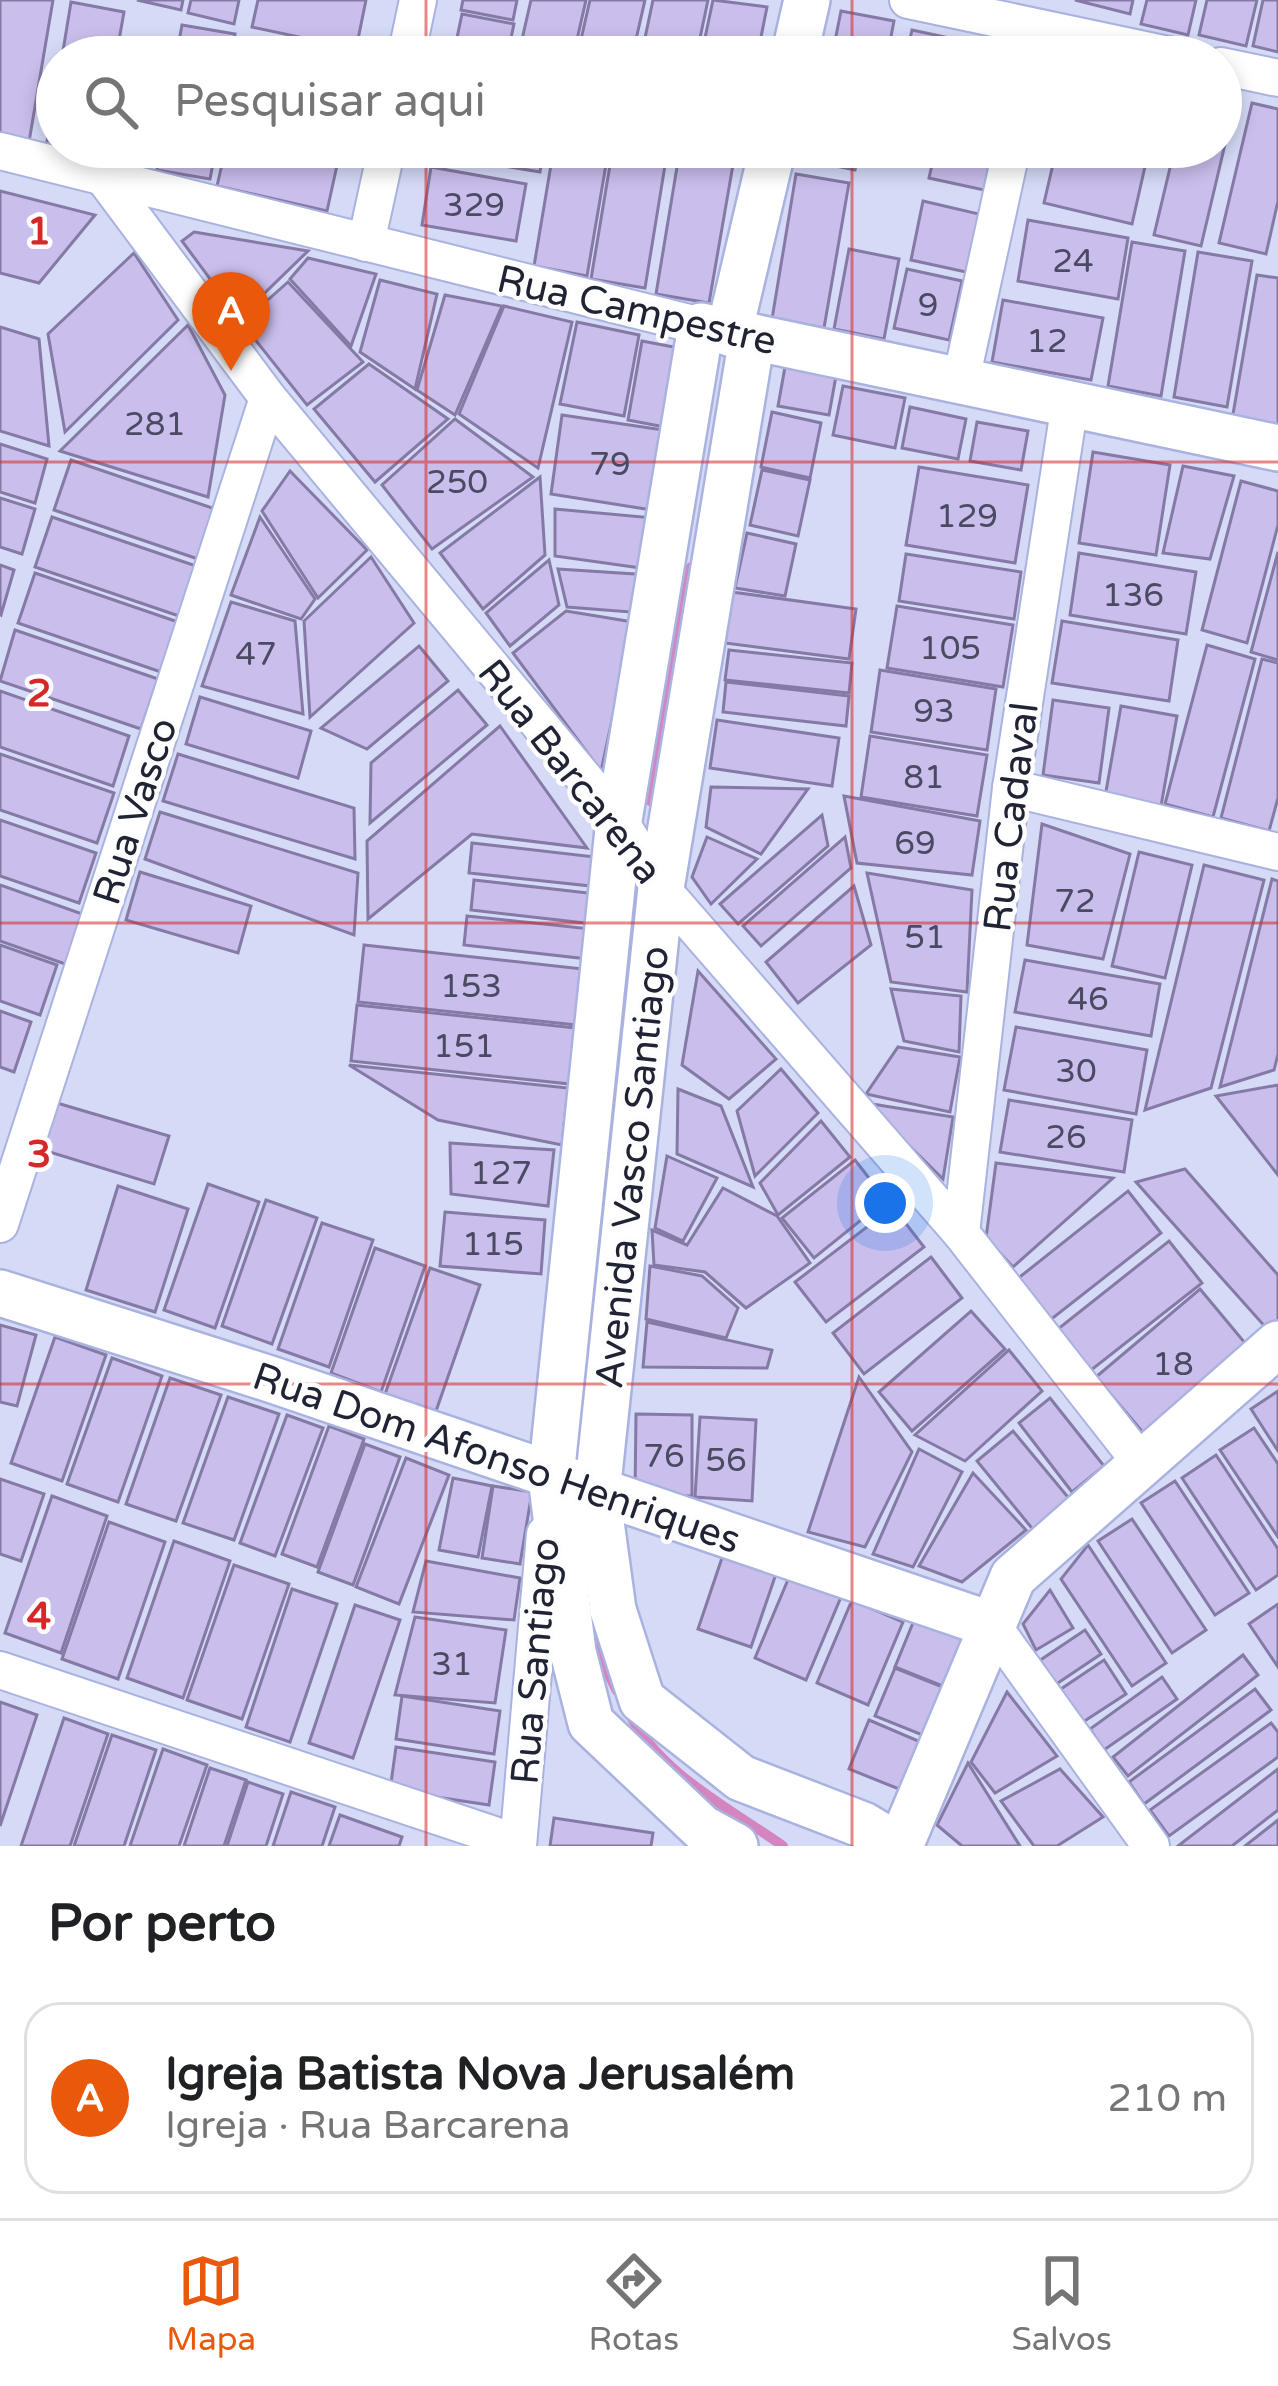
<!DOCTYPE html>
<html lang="pt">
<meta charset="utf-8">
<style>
:root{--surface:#fff;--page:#f6f6f6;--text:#202124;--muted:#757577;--line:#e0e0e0;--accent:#ea580c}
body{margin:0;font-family:"Varela Round",sans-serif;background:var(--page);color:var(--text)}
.you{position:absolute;left:885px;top:1203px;width:42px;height:42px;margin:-30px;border:9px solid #fff;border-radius:50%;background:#1a73e8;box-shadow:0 0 0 18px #1a73e833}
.badge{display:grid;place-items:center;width:78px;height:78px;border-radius:50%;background:var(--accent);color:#fff;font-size:39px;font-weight:700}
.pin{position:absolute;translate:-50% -99px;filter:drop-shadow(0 3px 6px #0008)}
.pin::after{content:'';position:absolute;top:63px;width:42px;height:36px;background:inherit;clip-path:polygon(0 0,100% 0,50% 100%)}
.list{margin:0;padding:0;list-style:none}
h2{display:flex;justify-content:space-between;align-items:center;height:156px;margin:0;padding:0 48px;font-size:51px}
h2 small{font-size:39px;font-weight:400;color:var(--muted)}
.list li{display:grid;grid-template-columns:78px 1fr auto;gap:36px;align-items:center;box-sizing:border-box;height:192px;margin:0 24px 24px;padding:0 24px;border:3px solid var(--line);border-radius:36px}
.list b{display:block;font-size:45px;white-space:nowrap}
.list p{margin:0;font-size:39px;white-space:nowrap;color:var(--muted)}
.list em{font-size:39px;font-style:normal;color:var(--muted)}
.icon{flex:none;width:66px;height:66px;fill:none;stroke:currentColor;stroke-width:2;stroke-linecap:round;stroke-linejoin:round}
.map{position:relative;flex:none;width:1278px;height:1846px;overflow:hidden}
.search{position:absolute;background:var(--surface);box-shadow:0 6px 18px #0003;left:36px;right:36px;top:36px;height:132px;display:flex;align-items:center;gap:30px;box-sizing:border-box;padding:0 42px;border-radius:66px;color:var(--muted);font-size:45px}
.sheet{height:372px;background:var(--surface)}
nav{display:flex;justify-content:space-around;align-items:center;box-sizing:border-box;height:168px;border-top:3px solid var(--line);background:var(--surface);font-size:33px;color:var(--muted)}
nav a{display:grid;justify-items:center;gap:6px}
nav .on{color:var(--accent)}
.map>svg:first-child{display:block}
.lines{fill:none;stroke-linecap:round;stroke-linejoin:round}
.stream{stroke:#d484bf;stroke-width:10}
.building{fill:#cabeec;stroke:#857aa5;stroke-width:3}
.minor-casing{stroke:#aab2df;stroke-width:40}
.tertiary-casing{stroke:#aab2df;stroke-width:50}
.minor{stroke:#fff;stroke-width:36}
.tertiary{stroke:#fff;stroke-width:45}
.grid{fill:none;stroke:#d62828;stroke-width:3;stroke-opacity:0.55}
.labels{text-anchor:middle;stroke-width:9;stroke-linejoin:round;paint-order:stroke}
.number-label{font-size:33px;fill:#4a4a62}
.street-label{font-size:39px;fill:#202334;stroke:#fdfdfd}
.grid-label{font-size:39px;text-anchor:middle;font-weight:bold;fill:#d62828;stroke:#fdfdfd;stroke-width:9;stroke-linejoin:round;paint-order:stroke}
</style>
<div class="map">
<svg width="1278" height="1846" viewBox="0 0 1278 1846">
<rect width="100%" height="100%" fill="#d5daf7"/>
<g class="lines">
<g class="stream">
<path d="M650,801L691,567"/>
<path d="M579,1426L633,923"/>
<path d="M591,1607L594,1645L617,1691"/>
<path d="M629,1713C659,1773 729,1808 783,1846"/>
</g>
</g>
<g class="building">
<path d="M0,0H53L29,142L0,137Z"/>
<path d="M137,0H183L181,10Z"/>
<path d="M191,0H239L234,24L188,13Z"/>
<path d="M258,0H366L356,49L252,27Z"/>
<path d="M463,0H517L513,20L461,10Z"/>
<path d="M531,0H586L573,57H518Z"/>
<path d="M590,0H645L632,57H577Z"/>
<path d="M653,0H708L696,57H641Z"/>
<path d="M713,0L767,7L757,57H701Z"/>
<path d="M1075,0H1133L1130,14Z"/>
<path d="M1147,0H1196L1188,35L1141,24Z"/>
<path d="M1207,0H1257L1246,46L1199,35Z"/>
<path d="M1263,0H1278V52L1253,46Z"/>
<path d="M71,2L124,12L116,57H62Z"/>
<path d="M841,11L894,21L887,57L833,51Z"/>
<path d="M462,14L514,24L507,57H453Z"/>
<path d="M182,25L235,34L231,57H176Z"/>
<path d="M912,30L1010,51L1009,57H906Z"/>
<path d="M253,38L339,57H249Z"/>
<path d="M57,85V147H101L99,157L46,147Z"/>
<path d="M1221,103L1234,106L1201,246L1154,235L1175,147H1221Z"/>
<path d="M1252,103L1278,109V201L1266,254L1219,243Z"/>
<path d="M161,147H216L210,179L157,170Z"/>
<path d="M226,147H341L327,211L217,186Z"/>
<path d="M447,147H544L540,172L445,156Z"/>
<path d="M554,147H609L587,276L534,266Z"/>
<path d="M613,147H668L645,288L591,279Z"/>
<path d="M810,147H860L855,170L807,160Z"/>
<path d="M936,147H993L984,190L929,178Z"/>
<path d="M1057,147H1085L1146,162L1132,224L1044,203Z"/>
<path d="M680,149L734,159L709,303L656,294Z"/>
<path d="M431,167L526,184L516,241L422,225Z"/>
<path d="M796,174L849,183L824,328L772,319Z"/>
<path d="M0,191L95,215L39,283L0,273Z"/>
<path d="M923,201L979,214L966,272L911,260Z"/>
<path d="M1028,220L1128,238L1118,299L1018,281Z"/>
<path d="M194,232L308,251L239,318L182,241Z"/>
<path d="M1132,242L1185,251L1161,396L1108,386Z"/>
<path d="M849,249L899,259L884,339L834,329Z"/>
<path d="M1198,252L1252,261L1227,407L1174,397Z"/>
<path d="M134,253L178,320L65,432L48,334Z"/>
<path d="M308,258L376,274L351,346L290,279Z"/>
<path d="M907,269L962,281L949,340L894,328Z"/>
<path d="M1257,275L1278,278V428L1232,420Z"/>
<path d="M380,280L437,294L415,389L360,352Z"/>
<path d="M288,282L363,362L307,405L242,323Z"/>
<path d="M445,295L502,306L455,415L417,390Z"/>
<path d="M1003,300L1103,318L1091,380L992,362Z"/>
<path d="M504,306L572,322L538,468L459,414Z"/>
<path d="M577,322L639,335L624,416L560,404Z"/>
<path d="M188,325L225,395L208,497L60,451Z"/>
<path d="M0,327L39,339L49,446L0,431Z"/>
<path d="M642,341L689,350L675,429L628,420Z"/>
<path d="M369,364L448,419L375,482L314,409Z"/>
<path d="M785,367L836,376L829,415L778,406Z"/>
<path d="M843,386L905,398L895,448L833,435Z"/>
<path d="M910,407L966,419L958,459L902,448Z"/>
<path d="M772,412L821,423L810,478L761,467Z"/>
<path d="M562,415L670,431L658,511L551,494Z"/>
<path d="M455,419L533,477L432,549L382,485Z"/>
<path d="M977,422L1028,431L1021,470L970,461Z"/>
<path d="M0,444L47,459L35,503L0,492Z"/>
<path d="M1093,452L1170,465L1156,555L1079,543Z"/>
<path d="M71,460L215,509L198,559L54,510Z"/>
<path d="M1183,466L1234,476L1210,559L1163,553Z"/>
<path d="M919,467L1028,485L1015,563L906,545Z"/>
<path d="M762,470L810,480L798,536L750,525Z"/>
<path d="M290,471L367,550L318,598L262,511Z"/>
<path d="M540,477L545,555L483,609L440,553Z"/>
<path d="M1241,481L1278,491V525L1247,643L1202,630Z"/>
<path d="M0,498L35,509L22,554L0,547Z"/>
<path d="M555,509L654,518L648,569L555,556Z"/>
<path d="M52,517L196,566L179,616L35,567Z"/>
<path d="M260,517L315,599L301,619L231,595Z"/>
<path d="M747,533L796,544L785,596L735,588Z"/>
<path d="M1278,552V660L1251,652Z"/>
<path d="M1079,553L1196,572L1186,634L1070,615Z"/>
<path d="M906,554L1021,572L1014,619L899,601Z"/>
<path d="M371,557L414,623L310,717L304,621Z"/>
<path d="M549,560L559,605L510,646L486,613Z"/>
<path d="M0,565L14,570L1,615L0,614Z"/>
<path d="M558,569L650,575L643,613L567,607Z"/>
<path d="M35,573L178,622L161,672L18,623Z"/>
<path d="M732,592L856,609L849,659L725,643Z"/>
<path d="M231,602L295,621L303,714L202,686Z"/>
<path d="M897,606L1013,625L1003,687L887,668Z"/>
<path d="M566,611L633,622L601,771L513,653Z"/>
<path d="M1062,621L1178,640L1169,701L1052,683Z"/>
<path d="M15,630L158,679L141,729L0,681Z"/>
<path d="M1207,645L1255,659L1213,817L1165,804Z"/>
<path d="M419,646L448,681L367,749L321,728Z"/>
<path d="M729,650L852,663L849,693L725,680Z"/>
<path d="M1262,659L1278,663V798L1269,831L1221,818Z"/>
<path d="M880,670L996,689L987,750L871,732Z"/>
<path d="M726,682L849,696L846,726L723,712Z"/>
<path d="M458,690L487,725L370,823L371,763Z"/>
<path d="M0,691L129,736L113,786L0,747Z"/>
<path d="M200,697L311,731L298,778L186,744Z"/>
<path d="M1053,700L1109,708L1099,783L1043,775Z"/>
<path d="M1121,706L1177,716L1161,806L1105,797Z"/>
<path d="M717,720L839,738L832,786L710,768Z"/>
<path d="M500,726L587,848L472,834L368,919L367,841Z"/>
<path d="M870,736L987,755L977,816L861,797Z"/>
<path d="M0,754L114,793L97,843L0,810Z"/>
<path d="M178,754L354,808L355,859L163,801Z"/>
<path d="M711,787L808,789L761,854L706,827Z"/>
<path d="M844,796L980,821L972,875L857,863Z"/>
<path d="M160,812L358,873L354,935L145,859Z"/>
<path d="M822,815L828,846L738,924L720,904Z"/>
<path d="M0,820L96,853L79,903L0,876Z"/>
<path d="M1042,824L1130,854L1103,959L1027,945Z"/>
<path d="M707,837L757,859L711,904L692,877Z"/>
<path d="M845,837L851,868L761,946L743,926Z"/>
<path d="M472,843L595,857L591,886L469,873Z"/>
<path d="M1139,852L1192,865L1165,978L1112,966Z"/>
<path d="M1204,865L1264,880L1211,1088L1145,1110Z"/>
<path d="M140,872L251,906L238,953L126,920Z"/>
<path d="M867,873L972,890L967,992L891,982Z"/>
<path d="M1272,879L1278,881V1054L1274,1070L1220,1087Z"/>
<path d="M474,880L597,894L594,924L471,910Z"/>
<path d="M0,885L85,915L68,965L0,941Z"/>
<path d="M854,886L871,945L798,1003L766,962Z"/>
<path d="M467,916L591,929L588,959L464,945Z"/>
<path d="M0,945L57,965L40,1015L0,1001Z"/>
<path d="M364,945L583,969L577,1025L358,1002Z"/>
<path d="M1025,960L1160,984L1151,1036L1015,1012Z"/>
<path d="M698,971L776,1059L729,1099L682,1065Z"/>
<path d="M891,989L961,996L959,1052L904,1041Z"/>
<path d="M357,1005L576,1028L570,1084L351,1061Z"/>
<path d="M0,1011L31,1022L14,1072L0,1067Z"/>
<path d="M1016,1027L1147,1050L1136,1114L1004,1090Z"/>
<path d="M898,1047L960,1057L950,1112L866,1094Z"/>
<path d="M349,1065L568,1088L562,1145L438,1120Z"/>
<path d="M781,1069L818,1113L755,1176L737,1111Z"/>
<path d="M1278,1085V1175L1216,1096Z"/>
<path d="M678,1089L721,1106L753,1187L677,1154Z"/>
<path d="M1009,1100L1132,1120L1124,1172L1000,1152Z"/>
<path d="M57,1103L169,1136L154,1184L43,1150Z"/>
<path d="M866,1103L953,1117L943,1179Z"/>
<path d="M821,1121L850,1157L778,1215L760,1183Z"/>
<path d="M450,1143L554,1150L548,1206L451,1194Z"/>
<path d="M667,1156L717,1178L683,1241L655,1228Z"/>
<path d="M855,1160L886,1200L814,1258L782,1218Z"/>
<path d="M996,1163L1113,1178L1013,1267L986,1238Z"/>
<path d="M1185,1169L1278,1275V1321L1268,1330L1136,1182Z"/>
<path d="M208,1184L259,1202L215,1328L164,1310Z"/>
<path d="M118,1186L188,1209L155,1312L86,1290Z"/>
<path d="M723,1188L777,1216L810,1263L746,1308L705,1272L654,1265L652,1230L687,1245Z"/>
<path d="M1128,1191L1161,1233L1049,1321L1016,1280Z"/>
<path d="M266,1200L317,1218L272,1344L222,1326Z"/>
<path d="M893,1207L924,1247L826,1322L795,1282Z"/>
<path d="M445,1212L545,1220L541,1274L440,1266Z"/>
<path d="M322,1223L373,1240L329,1367L278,1349Z"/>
<path d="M1169,1241L1202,1283L1090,1371L1058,1329Z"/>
<path d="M375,1248L425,1266L381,1392L331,1373Z"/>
<path d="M931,1257L962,1298L864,1374L833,1333Z"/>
<path d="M650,1266L702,1276L738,1308L726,1338L646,1319Z"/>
<path d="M430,1268L480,1285L436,1411L385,1394Z"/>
<path d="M1200,1289L1250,1349L1146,1436L1096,1377Z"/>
<path d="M971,1311L1005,1349L912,1431L879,1392Z"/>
<path d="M647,1322L772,1350L767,1368L643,1367Z"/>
<path d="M0,1325L36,1335L17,1406L0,1402Z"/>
<path d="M55,1337L106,1355L62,1481L11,1463Z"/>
<path d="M1009,1350L1042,1391L965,1461L915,1435Z"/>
<path d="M112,1358L162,1376L118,1502L67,1484Z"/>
<path d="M859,1377L912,1452L865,1547L808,1532Z"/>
<path d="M170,1378L221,1395L176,1521L126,1504Z"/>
<path d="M1278,1391V1451L1251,1409Z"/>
<path d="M228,1397L279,1414L234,1540L183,1523Z"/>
<path d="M1050,1398L1104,1466L1072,1492L1019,1423Z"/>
<path d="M636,1414L692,1415V1496L635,1495Z"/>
<path d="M287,1415L323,1428L275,1556L240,1543Z"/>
<path d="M700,1417L756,1420L752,1501L695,1497Z"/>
<path d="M329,1426L364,1439L317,1567L282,1554Z"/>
<path d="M1254,1428L1278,1464V1537L1220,1450Z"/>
<path d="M1013,1431L1072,1502L1035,1532L977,1461Z"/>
<path d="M365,1444L400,1457L353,1585L318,1572Z"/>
<path d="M919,1449L962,1472L913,1567L873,1554Z"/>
<path d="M1216,1455L1278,1549V1575L1256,1590L1182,1478Z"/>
<path d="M406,1458L449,1475L399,1604L356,1587Z"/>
<path d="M973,1473L1026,1530L962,1582L919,1566Z"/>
<path d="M453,1478L492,1486L478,1557L439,1550Z"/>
<path d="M0,1479L44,1494L21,1561L0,1554Z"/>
<path d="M1175,1481L1249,1593L1215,1615L1141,1503Z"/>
<path d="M493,1486L532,1492L520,1564L482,1558Z"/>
<path d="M52,1496L107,1516L61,1653L5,1633Z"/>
<path d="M1132,1519L1206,1630L1172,1653L1098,1541Z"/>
<path d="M109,1522L165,1542L118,1679L62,1659Z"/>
<path d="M174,1541L230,1561L183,1698L127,1678Z"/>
<path d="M1088,1545L1166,1663L1132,1686L1061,1579Z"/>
<path d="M724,1552L777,1571L751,1647L698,1629Z"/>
<path d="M426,1561L520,1578L514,1620L413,1612Z"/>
<path d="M234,1565L289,1584L242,1719L187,1700Z"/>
<path d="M790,1575L841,1597L806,1680L755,1658Z"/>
<path d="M292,1589L337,1604L290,1742L246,1727Z"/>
<path d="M1050,1590L1073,1628L1036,1650L1023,1624Z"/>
<path d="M852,1600L903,1622L868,1705L817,1683Z"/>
<path d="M1278,1604V1667L1249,1624Z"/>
<path d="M355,1605L400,1620L353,1758L309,1743Z"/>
<path d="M415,1617L506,1630L495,1703L395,1695Z"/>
<path d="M915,1618L969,1640L950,1689L895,1667Z"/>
<path d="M1085,1630L1101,1654L1052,1687L1036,1663Z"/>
<path d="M1243,1655L1258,1675L1128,1776L1113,1757Z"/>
<path d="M1104,1660L1126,1694L1080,1724L1058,1691Z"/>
<path d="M895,1668L950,1690L930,1738L875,1716Z"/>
<path d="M1162,1677L1177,1699L1104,1750L1090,1729Z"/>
<path d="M1255,1689L1271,1710L1144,1804L1129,1782Z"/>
<path d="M1007,1692L1057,1756L995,1793L971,1762Z"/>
<path d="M402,1696L500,1711L494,1754L396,1739Z"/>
<path d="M0,1702L37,1715L0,1826Z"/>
<path d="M64,1718L108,1734L70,1846H21Z"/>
<path d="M869,1720L923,1743L904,1791L849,1769Z"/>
<path d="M1271,1723L1278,1732V1757L1169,1836L1150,1810Z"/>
<path d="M112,1735L156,1750L124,1846H74Z"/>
<path d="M396,1747L495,1762L489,1805L390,1790Z"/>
<path d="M163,1749L207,1765L179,1846H130Z"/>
<path d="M968,1763L1020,1846H962L937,1825Z"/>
<path d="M210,1768L246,1780L224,1846H184Z"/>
<path d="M1060,1769L1103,1817L1057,1846H1034L1001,1801Z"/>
<path d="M1278,1769V1810L1232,1846H1178Z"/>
<path d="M248,1782L283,1794L266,1846H227Z"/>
<path d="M291,1792L335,1807L322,1846H273Z"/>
<path d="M340,1815L402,1837L399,1846H329Z"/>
<path d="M554,1818L653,1833L651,1846H550Z"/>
<path d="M1278,1820V1846H1245Z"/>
</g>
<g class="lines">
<g class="minor-casing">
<g id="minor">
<path d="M908,0L1178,57"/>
<path d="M406,57L418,0"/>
<path d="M1221,66L1278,78"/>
<path d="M0,151L701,326"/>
<path d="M104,178L268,398L619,820L661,888L961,1233L1142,1464"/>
<path d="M366,243L387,147"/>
<path d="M961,380L1012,147"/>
<path d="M1011,788L1278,852"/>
<path d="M0,1224L268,398"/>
<path d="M961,1233L1011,788L1070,403"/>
<path d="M992,1625L1151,1846"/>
<path d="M0,1670L494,1835L505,1846"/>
<path d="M518,1846L545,1534"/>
</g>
</g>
<g class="tertiary-casing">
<g id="tertiary">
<path d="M794,57L807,0"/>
<path d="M729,333L773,147"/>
<path d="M752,338L661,888L597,1493L613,1610L642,1700L741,1778L863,1825L898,1846"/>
<path d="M0,1293L273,1380L992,1625"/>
<path d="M735,1846L702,1828L591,1723L573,1652L551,1477L619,820L701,326L1278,448"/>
<path d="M900,1846L1013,1577L1278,1344"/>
</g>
</g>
<use href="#minor" class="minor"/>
<use href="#tertiary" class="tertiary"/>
</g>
<path class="grid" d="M426,0V57M852,0V57M426,147V1846M852,147V1846M0,462H1278M0,923H1278M0,1384H1278"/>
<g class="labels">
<g class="number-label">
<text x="474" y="216">329</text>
<text x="1073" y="272">24</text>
<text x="928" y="316">9</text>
<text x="1047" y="352">12</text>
<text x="155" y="435">281</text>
<text x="610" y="475">79</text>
<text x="457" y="493">250</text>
<text x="967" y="527">129</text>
<text x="1133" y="606">136</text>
<text x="950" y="659">105</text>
<text x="256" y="665">47</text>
<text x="934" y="722">93</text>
<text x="924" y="788">81</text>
<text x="915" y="854">69</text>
<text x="1075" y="912">72</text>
<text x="925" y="948">51</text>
<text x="471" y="997">153</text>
<text x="1088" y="1010">46</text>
<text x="464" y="1057">151</text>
<text x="1076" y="1082">30</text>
<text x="1066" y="1148">26</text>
<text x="501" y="1184">127</text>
<text x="493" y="1255">115</text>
<text x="1173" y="1375">18</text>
<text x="664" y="1467">76</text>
<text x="726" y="1471">56</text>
<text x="452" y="1675">31</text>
</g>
<g class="street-label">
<text transform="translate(637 309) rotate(13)" y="14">Rua Campestre</text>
<text transform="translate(571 771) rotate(52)" y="14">Rua Barcarena</text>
<text transform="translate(134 811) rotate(-72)" y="14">Rua Vasco</text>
<text transform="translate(1010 817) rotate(-83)" y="14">Rua Cadaval</text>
<text transform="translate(631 1167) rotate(-84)" y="14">Avenida Vasco Santiago</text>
<text transform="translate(497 1457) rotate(19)" y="14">Rua Dom Afonso Henriques</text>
<text transform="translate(534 1661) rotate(-85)" y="14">Rua Santiago</text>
</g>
</g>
<g class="grid-label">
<text x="39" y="244">1</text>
<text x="39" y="706">2</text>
<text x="39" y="1167">3</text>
<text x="39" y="1629">4</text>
</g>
</svg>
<div class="you"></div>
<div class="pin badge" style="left:231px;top:371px">A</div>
<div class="search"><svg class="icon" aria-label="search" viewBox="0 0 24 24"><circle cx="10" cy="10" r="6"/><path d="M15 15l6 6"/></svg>Pesquisar aqui</div>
</div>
<section class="sheet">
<h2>Por perto<small></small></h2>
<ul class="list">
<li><span class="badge">A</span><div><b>Igreja Batista Nova Jerusalém</b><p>Igreja · Rua Barcarena</p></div><em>210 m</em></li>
</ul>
</section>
<nav>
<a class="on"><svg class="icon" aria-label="map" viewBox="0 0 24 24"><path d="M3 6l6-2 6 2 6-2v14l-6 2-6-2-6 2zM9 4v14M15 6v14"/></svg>Mapa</a>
<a><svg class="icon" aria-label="directions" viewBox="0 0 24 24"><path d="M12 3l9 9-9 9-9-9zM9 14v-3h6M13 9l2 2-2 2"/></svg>Rotas</a>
<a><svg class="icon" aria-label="saved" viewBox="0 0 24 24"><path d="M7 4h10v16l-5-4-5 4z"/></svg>Salvos</a>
</nav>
